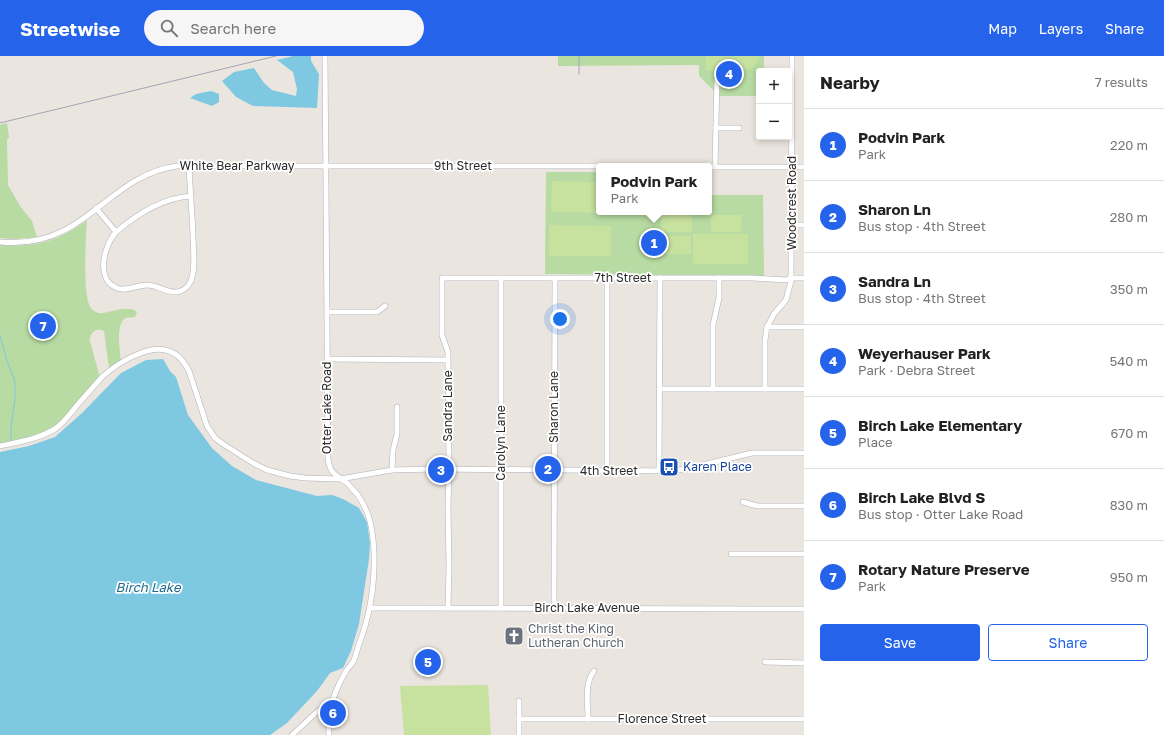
<!DOCTYPE html>
<meta charset="utf-8">
<style>
:root{--surface:#fff;--page:#f6f6f6;--text:#222;--muted:#767676;--line:#e0e0e0;--accent:#2563eb}
body{margin:0;font-family:"Golos Text",sans-serif;background:var(--page);color:var(--text)}
.controls{position:absolute;right:12px;top:12px;display:grid;overflow:hidden;border-radius:4px;box-shadow:0 2px 6px #0003}
.controls button{width:36px;height:36px;display:grid;place-items:center;padding:0;border:0;border-bottom:1px solid var(--line);background:var(--surface);color:var(--text);font:20px sans-serif}
.you{position:absolute;left:560px;top:263px;width:14px;height:14px;margin:-10px;border:3px solid #fff;border-radius:50%;background:#1a73e8;box-shadow:0 0 0 6px #1a73e833}
.badge{display:grid;place-items:center;width:26px;height:26px;border-radius:50%;background:var(--accent);color:#fff;font-size:13px;font-weight:700}
.pin{position:absolute;translate:-50% -50%;border:2px solid #fff;box-shadow:0 1px 4px #0006}
.popup{position:absolute;left:596px;top:107px;width:116px;height:52px;box-sizing:border-box;display:grid;place-content:center;border-radius:4px;background:var(--surface);filter:drop-shadow(0 1px 3px #0005);font-size:13px;white-space:nowrap;color:var(--muted)}
.popup b{font-size:15px;color:var(--text)}
.popup::after{content:'';position:absolute;left:50%;top:100%;margin-left:-8px;border:8px solid transparent;border-top-color:var(--surface)}
.list{margin:0;padding:0;list-style:none}
h2{display:flex;justify-content:space-between;align-items:center;height:52px;margin:0;padding:0 16px;font-size:17px}
h2 small{font-size:13px;font-weight:400;color:var(--muted)}
.list li{display:grid;grid-template-columns:26px 1fr auto;gap:12px;align-items:center;box-sizing:border-box;height:72px;padding:0 16px;border-top:1px solid var(--line)}
.list b{display:block;font-size:15px;white-space:nowrap}
.list p{margin:0;font-size:13px;white-space:nowrap;color:var(--muted)}
.list em{font-size:13px;font-style:normal;color:var(--muted)}
.actions{display:flex;gap:8px;padding:12px 16px}
.actions a{flex:1;padding:9px 0;border:1px solid var(--accent);border-radius:4px;text-align:center;font-size:14px;color:var(--accent)}
.actions .main{background:var(--accent);color:#fff}
.icon{flex:none;width:22px;height:22px;fill:none;stroke:currentColor;stroke-width:2;stroke-linecap:round;stroke-linejoin:round}
.map{position:relative;flex:none;width:804px;height:679px;overflow:hidden}
header{display:flex;align-items:center;gap:24px;box-sizing:border-box;height:56px;padding:0 20px;background:var(--accent);color:#fff}
header strong{font-size:19px}
nav{display:flex;gap:22px;margin-inline-start:auto;font-size:14px}
.search{width:280px;height:36px;background:var(--page);display:flex;align-items:center;gap:10px;box-sizing:border-box;padding:0 14px;border-radius:22px;color:var(--muted);font-size:15px}
main{display:flex}
aside{flex:1;background:var(--surface)}
.map>svg:first-child{display:block}
.green{fill:#b7dba2}
.pitch{fill:#c7e19f}
.water{fill:#7ec9e1}
.lines{fill:none;stroke-linecap:round;stroke-linejoin:round}
.stream{stroke:#7ec9e1;stroke-width:1}
.minor-casing{stroke:#afb1ba;stroke-width:6}
.minor{stroke:#fff;stroke-width:5}
.rail{stroke:#a2a5b3;stroke-width:1}
.labels{text-anchor:middle;stroke-width:3.5;stroke-linejoin:round;paint-order:stroke}
.street-label{font-size:12px;fill:#2b2b2b;stroke:#fff}
.transit-label{font-size:12px;fill:#164399;stroke:#fff;text-anchor:start}
.worship-label{font-size:12px;fill:#5b616d;stroke:#fff;text-anchor:start}
.water-label{font-size:13px;font-style:italic;fill:#1d6a8d;stroke:#fff}
</style>
<header>
<strong>Streetwise</strong>
<div class="search"><svg class="icon" aria-label="search" viewBox="0 0 24 24"><circle cx="10" cy="10" r="6"/><path d="M15 15l6 6"/></svg>Search here</div>
<nav><a>Map</a><a>Layers</a><a>Share</a></nav>
</header>
<main>
<div class="map">
<svg width="804" height="679" viewBox="0 0 804 679">
<rect width="100%" height="100%" fill="#ebe5df"/>
<g class="green">
<path d="M558,0H764V15H759V40H719L699,20V9L558,10Z"/>
<path d="M7,67L9,81L7,84L8,129L20,150L32,165L37,181L17,183L0,182V69Z"/>
<path d="M546,116H599V156H709V139H763L764,220L545,218Z"/>
<path d="M87,164C86,181 82,240 91,252C96,258 101,258 108,256C116,254 131,250 137,256L135,261C132,262 129,261 126,262C115,266 120,297 121,305L110,313L108,306L104,275C96,271 89,277 90,285L100,322C83,341 66,366 42,377C29,383 14,385 0,388V189C35,192 59,185 87,164Z"/>
</g>
<g class="pitch">
<path d="M706,0H760L753,12L721,17L706,14Z"/>
<path d="M552,125L599,126V156H603L602,157L551,156Z"/>
<rect x="661" y="158" width="31" height="18"/>
<path d="M711,159H742L741,176H711Z"/>
<path d="M549,169L611,170V200H549Z"/>
<rect x="693" y="178" width="55" height="30"/>
<rect x="661" y="180" width="30" height="18"/>
<path d="M488,629L491,679H404L400,630Z"/>
</g>
<g class="water">
<path d="M293,0H311V5L319,18L317,52L253,50L236,41L222,25L234,16L254,12L264,27L272,34L296,40L297,33L293,16L277,4Z"/>
<path d="M211,35L219,38V46L212,50L190,42L196,38Z"/>
<path d="M163,303L170,315L176,321L188,359L212,392L232,410L256,424L317,440L332,439L343,443L359,452L367,466L370,487L369,503L359,568L351,595L343,612L330,617L317,635L287,667L270,679H0V396L29,390L55,381L82,357L121,317L146,304Z"/>
</g>
<g class="lines">
<path class="stream" d="M0,279L7,305L15,325V342L11,371V384"/>
<g class="minor-casing">
<g id="minor">
<path d="M325,0L328,402C330,419 336,418 347,427C350,430 354,435 357,438C370,455 373,475 374,496C375,529 371,557 359,588C357,594 356,600 353,606C351,609 348,612 346,615C333,638 328,653 329,679"/>
<path d="M716,72H739"/>
<path d="M709,111H804"/>
<path d="M715,111L717,23"/>
<path d="M96,152L116,176C137,158 162,142 191,140"/>
<path d="M792,169H804"/>
<path d="M116,176C104,189 95,224 117,232C126,236 137,229 147,229C157,229 167,237 177,236C183,235 188,231 191,225C196,212 193,193 193,179C192,156 190,133 189,109"/>
<path d="M0,186C22,188 43,185 63,175C104,154 127,117 177,110H599"/>
<path d="M327,256H377L385,250"/>
<path d="M767,271H804"/>
<path d="M327,303L448,304"/>
<path d="M659,333H804"/>
<path d="M713,333V269L719,242V222"/>
<path d="M765,333V284L767,271L774,258L786,244L791,225L792,0"/>
<path d="M0,390C19,386 38,383 55,373C65,366 72,355 80,346C87,338 95,329 102,321C115,309 146,289 165,294C176,296 184,305 189,315L207,370L215,382L223,388L253,407L267,414L290,420L305,422L340,423L392,414L436,413L672,415L686,413L752,397H804"/>
<path d="M392,414L393,394L397,378V351"/>
<path d="M607,415V222"/>
<path d="M659,415L660,222"/>
<path d="M743,446L757,450H804"/>
<path d="M731,498H804"/>
<path d="M371,552L804,553"/>
<path d="M448,552L449,511L448,449L449,413L448,304V296L442,279V222H753L786,224L791,222H804"/>
<path d="M501,552V222"/>
<path d="M554,552L555,222"/>
<path d="M765,606L804,607"/>
<path d="M519,645V679"/>
<path d="M519,663H804"/>
<path d="M588,663C588,647 584,628 594,615"/>
<path d="M292,679L319,654L324,652L330,653"/>
</g>
</g>
<use href="#minor" class="minor"/>
<g class="rail">
<path d="M579,18V0"/>
<path d="M0,67L276,0"/>
</g>
</g>
<defs>
<g id="bus-square" transform="scale(1)"><rect x="-9" y="-9" width="18" height="18" rx="4" fill="#1a4fb4" stroke="#fff"/><path d="M-5-6H5V4H4V6H2V4H-2V6H-4V4H-5ZM-3.5-4V0h7V-4ZM-3.5 1.2v1.5H-2V1.2ZM2 1.2v1.5H3.5V1.2Z" fill="#fff"/></g>
<g id="church-square" transform="scale(1)"><rect x="-9" y="-9" width="18" height="18" rx="4" fill="#6b7280" stroke="#fff"/><path d="M-1.2-6h2.4v3.5h3.3v2.4h-3.3V6h-2.4V-.1h-3.3v-2.4h3.3Z" fill="#fff"/></g>
</defs>
<g fill-rule="evenodd">
<use href="#bus-square" x="669" y="411"/>
<use href="#church-square" x="514" y="580"/>
</g>
<g class="labels">
<g class="street-label">
<text x="237" y="114">White Bear Parkway</text>
<text x="463" y="114">9th Street</text>
<text transform="translate(792 147) rotate(-90)" y="4">Woodcrest Road</text>
<text x="623" y="226">7th Street</text>
<text transform="translate(448 350) rotate(-90)" y="4">Sandra Lane</text>
<text transform="translate(554 351) rotate(-90)" y="4">Sharon Lane</text>
<text transform="translate(327 352) rotate(-90)" y="4">Otter Lake Road</text>
<text transform="translate(501 387) rotate(-90)" y="4">Carolyn Lane</text>
<text x="609" y="419">4th Street</text>
<text x="587" y="556">Birch Lake Avenue</text>
<text x="662" y="667">Florence Street</text>
</g>
<g class="transit-label">
<text x="683" y="415">Karen Place</text>
</g>
<g class="worship-label">
<text x="528" y="577">Christ the King<tspan x="528" dy="14">Lutheran Church</tspan></text>
</g>
<g class="water-label">
<text x="148" y="536">Birch Lake</text>
</g>
</g>
</svg>
<div class="controls">
<button>+</button>
<button>−</button>
</div>
<div class="you"></div>
<div class="pin badge" style="left:654px;top:187px">1</div>
<div class="popup"><b>Podvin Park</b>Park</div>
<div class="pin badge" style="left:548px;top:413px">2</div>
<div class="pin badge" style="left:441px;top:414px">3</div>
<div class="pin badge" style="left:729px;top:18px">4</div>
<div class="pin badge" style="left:428px;top:606px">5</div>
<div class="pin badge" style="left:333px;top:657px">6</div>
<div class="pin badge" style="left:43px;top:270px">7</div>
</div>
<aside>
<h2>Nearby<small>7 results</small></h2>
<ul class="list">
<li><span class="badge">1</span><div><b>Podvin Park</b><p>Park</p></div><em>220 m</em></li>
<li><span class="badge">2</span><div><b>Sharon Ln</b><p>Bus stop · 4th Street</p></div><em>280 m</em></li>
<li><span class="badge">3</span><div><b>Sandra Ln</b><p>Bus stop · 4th Street</p></div><em>350 m</em></li>
<li><span class="badge">4</span><div><b>Weyerhauser Park</b><p>Park · Debra Street</p></div><em>540 m</em></li>
<li><span class="badge">5</span><div><b>Birch Lake Elementary</b><p>Place</p></div><em>670 m</em></li>
<li><span class="badge">6</span><div><b>Birch Lake Blvd S</b><p>Bus stop · Otter Lake Road</p></div><em>830 m</em></li>
<li><span class="badge">7</span><div><b>Rotary Nature Preserve</b><p>Park</p></div><em>950 m</em></li>
</ul>
<div class="actions"><a class="main">Save</a><a>Share</a></div>
</aside>
</main>
